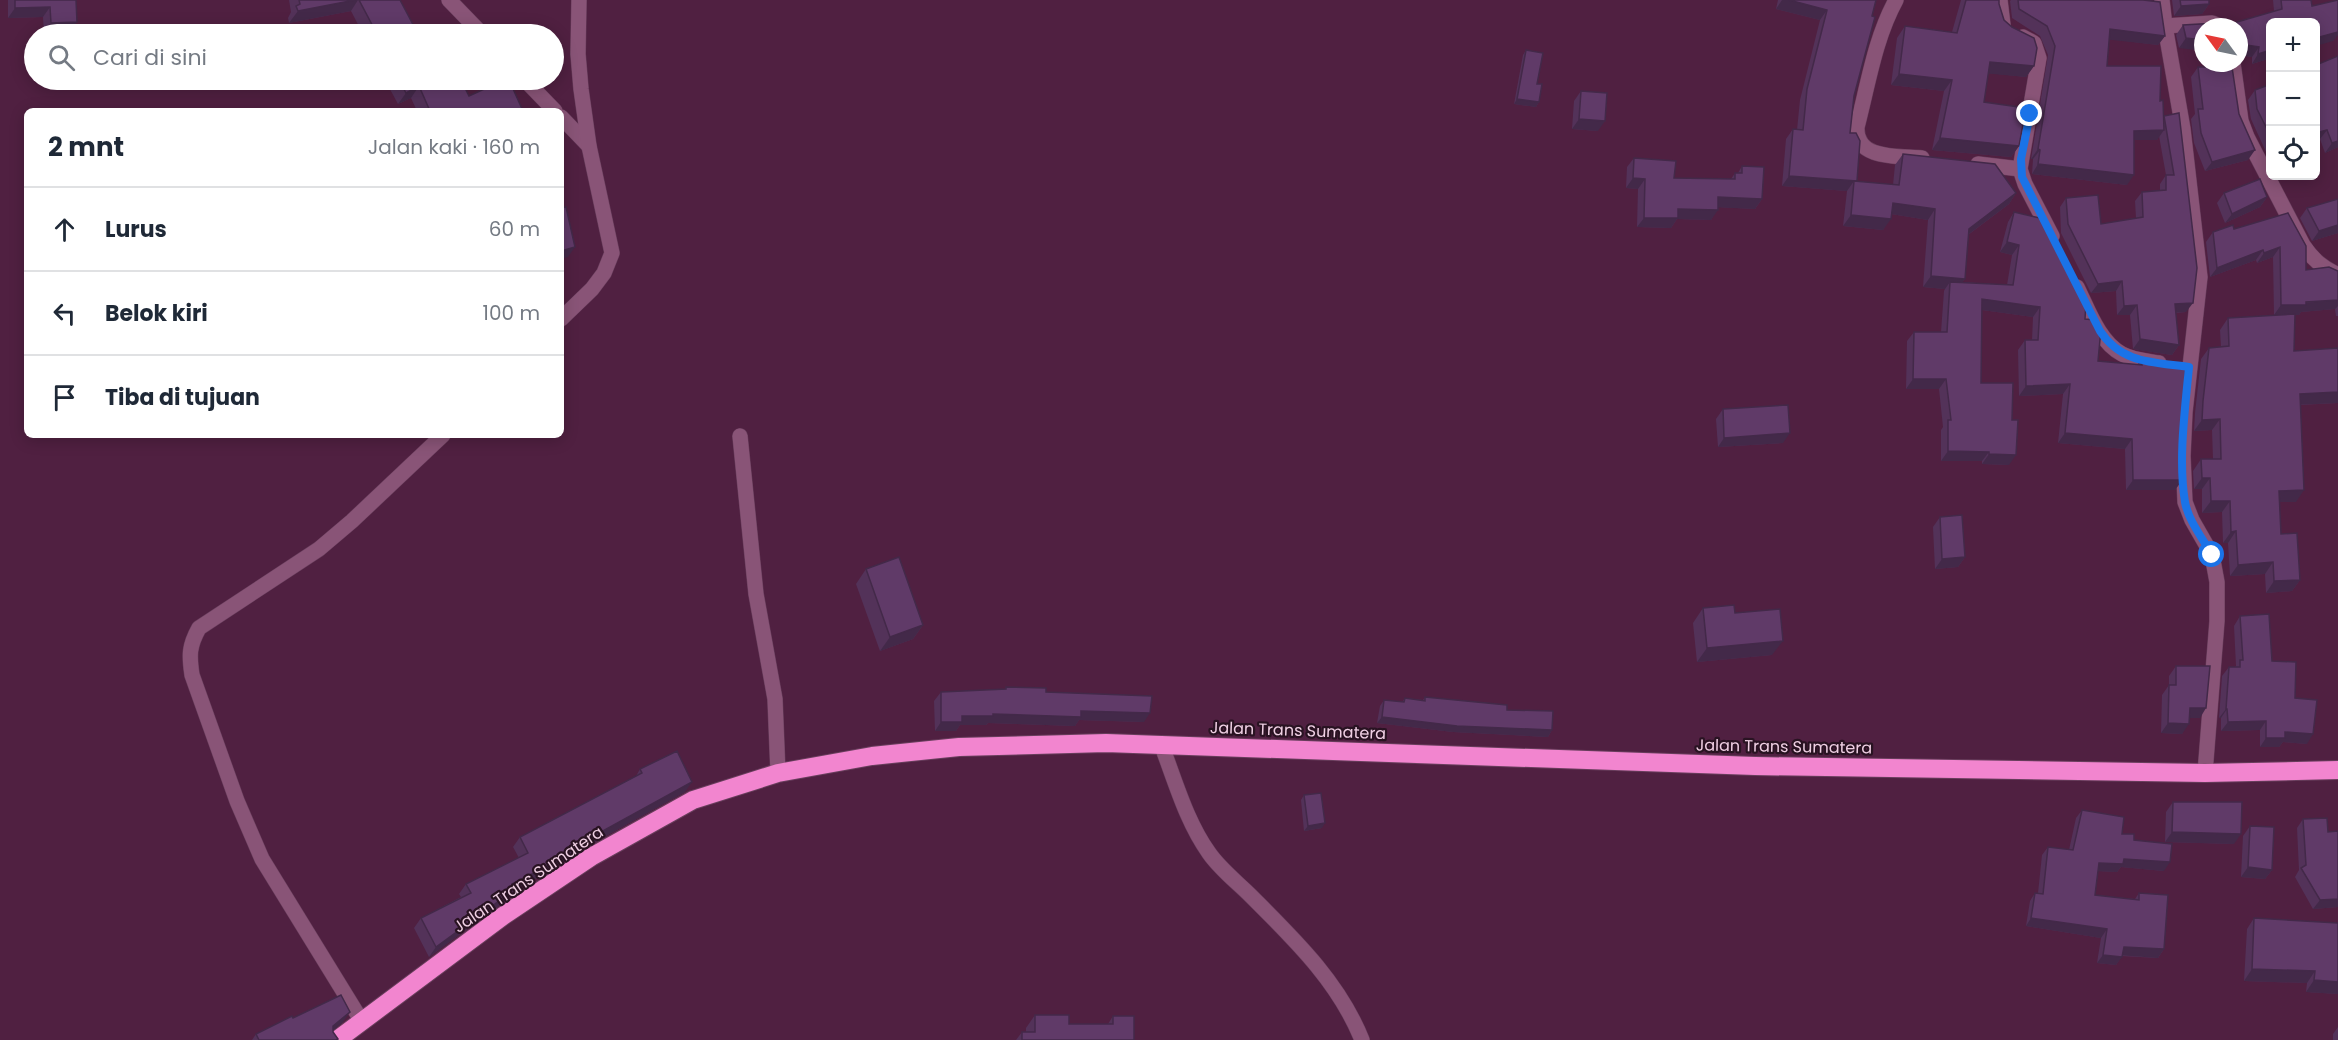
<!DOCTYPE html>
<html lang="id">
<meta charset="utf-8">
<style>
:root{--surface:#fff;--page:#f2f2f3;--text:#1f2937;--muted:#747a83;--line:#e0e1e3}
body{margin:0;font-family:Poppins,sans-serif;background:var(--page);color:var(--text)}
.controls{position:absolute;right:18px;top:18px;display:grid;overflow:hidden;border-radius:9px;box-shadow:0 3px 15px #0003}
.controls button{width:54px;height:54px;display:grid;place-items:center;padding:0;border:0;border-bottom:2px solid var(--line);background:var(--surface);color:var(--text);font:30px sans-serif}
.compass{position:absolute;left:2194px;top:18px;width:54px;height:54px;border-radius:50%;background:var(--surface);box-shadow:0 3px 15px #0003;rotate:303deg}
.stop{position:absolute;width:18px;height:18px;margin:-14px;border:4px solid #1a73e8;border-radius:50%;background:#fff}
.stop.end{background:#1a73e8;border-color:#fff;box-shadow:0 2px 6px #0008}
.list{margin:0;padding:0;list-style:none}
h2{display:flex;justify-content:space-between;align-items:center;height:78px;margin:0;padding:0 24px;font-size:26px}
h2 small{font-size:20px;font-weight:400;color:var(--muted)}
.list li{display:grid;grid-template-columns:39px 1fr auto;gap:18px;align-items:center;box-sizing:border-box;height:84px;padding:0 24px;border-top:2px solid var(--line)}
.list b{display:block;font-size:22px;white-space:nowrap}
.list em{font-size:20px;font-style:normal;color:var(--muted)}
.icon{flex:none;width:33px;height:33px;fill:none;stroke:currentColor;stroke-width:2;stroke-linecap:round;stroke-linejoin:round}
.map{position:relative;flex:none;width:2338px;height:1040px;overflow:hidden}
.search{position:absolute;background:var(--surface);box-shadow:0 3px 15px #0003;left:24px;top:24px;width:540px;height:66px;display:flex;align-items:center;gap:15px;box-sizing:border-box;padding:0 21px;border-radius:33px;color:var(--muted);font-size:22px}
.panel{position:absolute;background:var(--surface);box-shadow:0 3px 15px #0003;left:24px;top:108px;width:540px;height:330px;border-radius:9px}
.map>svg:first-child{display:block}
.lines{fill:none;stroke-linecap:round;stroke-linejoin:round}
.minor-casing{stroke:#683e5c;stroke-width:16}
.highway-casing{stroke:#683e5c;stroke-width:20}
.minor{stroke:#895477;stroke-width:15}
.highway{stroke:#f285cf;stroke-width:18}
.wall{fill:#533259}
.shaded-wall{fill:#432949}
.building{fill:#603a68;stroke:#432949;stroke-width:1.5}
.route{stroke:#1a73e8;stroke-width:8}
.labels{text-anchor:middle;stroke-width:4.5;stroke-linejoin:round;paint-order:stroke}
.street-label{font-size:16px;fill:#efcfe3;stroke:#291322}
</style>
<div class="map">
<svg width="2338" height="1040" viewBox="0 0 2338 1040">
<rect width="100%" height="100%" fill="#502041"/>
<g class="lines">
<g class="minor-casing">
<g id="minor">
<path d="M449,0L482,34"/>
<path d="M1896,0C1875,38 1868,85 1857,127C1855,160 1898,156 1922,158"/>
<path d="M2000,0L2003,25"/>
<path d="M2162,0L2165,26L2183,129L2200,277L2185,412L2183,456L2185,502L2192,520L2212,555L2217,582V621L2205,773"/>
<path d="M2165,26L2212,23L2222,27"/>
<path d="M2023,37L2034,43L2039,58L2020,169L2025,184L2052,236"/>
<path d="M2233,63L2241,121L2247,137L2303,245C2313,260 2322,267 2338,275"/>
<path d="M525,80L555,111"/>
<path d="M561,117L589,146"/>
<path d="M1978,164L2020,169"/>
<path d="M2077,287C2088,309 2099,342 2122,354C2133,360 2147,361 2159,363"/>
<path d="M561,319L592,289L604,273L612,253L589,146L581,89L578,54L579,0"/>
<path d="M740,436L756,594L775,699L778,773"/>
<path d="M1161,744C1175,780 1186,821 1209,853C1220,869 1237,882 1251,896C1294,939 1339,982 1362,1040"/>
<path d="M361,1020L262,859L237,801L192,675C189,655 189,646 199,628L319,549L352,521L443,435"/>
</g>
</g>
<g class="highway-casing">
<path id="highway" d="M337,1040L503,916L591,857L693,800L778,773L872,756L959,747L1106,743L1755,766L2205,773L2338,770"/>
</g>
<use href="#minor" class="minor"/>
<use href="#highway" class="highway"/>
</g>
<g class="wall">
<path d="M8,0H76L70,32L44,33L43,17L8,18Z"/>
<path d="M289,0H400L418,34H363L351,11L289,23L288,18L291,12Z"/>
<path d="M1778,0H1876L1854,96L1850,133L1856,181L1893,185L1895,165L1903,154L2016,193L2009,204L1968,235L1965,279L1962,282L2007,285L2012,255L2000,252L2008,222L2014,212L2085,319L2098,361L2137,365L2141,359L2180,446L2182,480L2175,490H2126L2125,449L2058,443L2063,394L2019,396L2018,350L2025,340H2032L2033,317L1982,310L1981,383L2009,465L1982,464V461H1941V430L1943,427L1939,389H1906L1907,341L1914,332H1941L1944,291L1945,289L1923,287L1928,220L1891,214L1883,230L1843,226L1847,191L1782,186L1786,139L1793,129L1797,130L1800,100L1820,20L1776,9Z"/>
<path d="M1961,0H1999V4L2004,20L2034,66L2026,77L1988,73L1984,102L2019,146L2011,157L1932,150L1944,91L1891,85L1897,38L1905,26L1952,32Z"/>
<path d="M2011,0H2143L2165,36L2158,45L2109,39L2107,66L2160,101L2163,116L2179,113L2186,312L2176,313L2179,345L2172,355L2133,349L2130,315H2117L2116,291L2091,293L2061,233L2060,207L2066,198L2101,224L2136,218L2135,201L2142,192L2160,190V184L2166,175L2159,136L2157,140H2134L2127,185L2032,174L2033,159H2031L2048,55L2040,36L2012,18L2010,1Z"/>
<path d="M2172,0H2209V4L2202,14L2174,16Z"/>
<path d="M2273,0H2311L2312,6L2337,35L2333,41L2271,22V58L2252,64V57L2239,55V27L2179,48L2176,35L2183,25L2231,27L2274,11Z"/>
<path d="M1526,50L1537,84L1539,102L1536,107L1514,104L1523,55Z"/>
<path d="M2338,56V147L2325,153L2320,139Z"/>
<path d="M2198,67L2239,114L2248,160L2205,171L2194,143L2191,119L2195,114L2191,77Z"/>
<path d="M385,80H440L443,85L469,96L523,111H417L411,98L398,104Z"/>
<path d="M2271,84V153L2267,154L2251,119L2248,100L2255,90Z"/>
<path d="M1581,91L1598,131L1572,129L1574,101Z"/>
<path d="M1634,158L1674,178L1731,179L1735,173H1738L1742,166L1762,199L1755,209L1718,207L1711,220L1677,219L1671,228L1637,227L1638,189L1626,188L1627,167Z"/>
<path d="M2224,193L2267,197L2260,207L2225,223L2217,203Z"/>
<path d="M2338,199V233L2312,241L2300,218L2307,208Z"/>
<path d="M2288,213L2306,270L2338,271V316H2336L2335,309L2301,312L2299,315H2295L2294,351L2338,348V403L2300,405L2296,502H2279L2281,534L2300,580L2292,591L2266,593L2265,574L2230,576L2228,543H2223L2222,512L2202,513V489H2194L2193,471L2201,459H2213L2212,430L2194,431L2195,413L2201,359L2209,348L2221,347L2220,330L2228,318L2274,315L2273,257L2257,263L2256,260L2210,277L2206,242L2213,232L2234,229Z"/>
<path d="M1723,409L1783,443L1718,447L1716,419Z"/>
<path d="M1940,517L1965,557L1958,567L1935,569L1933,527Z"/>
<path d="M866,569L923,625L913,639L880,651L856,584Z"/>
<path d="M1703,608L1735,613L1772,655L1697,662L1693,623Z"/>
<path d="M2240,616L2272,661L2295,698L2307,744L2283,742L2279,747H2260V730L2221,731V718H2219L2222,676L2229,667H2235L2236,666L2234,626Z"/>
<path d="M2176,666L2200,718H2189L2182,734L2161,733L2162,695L2169,685V676Z"/>
<path d="M1006,687L1046,692L1144,722L1079,720L1075,726L988,723L986,725H960L956,731H935L934,701L941,692L1005,689Z"/>
<path d="M1425,697L1507,710L1552,730L1548,737L1453,732L1377,723L1380,706L1384,700L1402,702L1405,698L1423,700Z"/>
<path d="M640,769L685,792L586,847L547,873L514,889L508,899L429,957L414,928L421,918L461,897L459,894L466,884L519,858L513,847L520,837L636,776Z"/>
<path d="M1304,795L1322,828L1304,831L1301,800Z"/>
<path d="M2173,802L2234,844L2165,842L2166,812Z"/>
<path d="M2082,810L2134,840L2164,871L2121,867L2117,872L2098,871L2095,895L2135,899L2139,893L2164,949L2158,958L2122,956L2116,965L2097,963L2101,938L2026,926L2030,901L2035,893H2038L2042,855L2048,847L2069,850L2076,818Z"/>
<path d="M2303,819L2328,832L2338,907L2313,909L2295,877L2299,870L2297,828Z"/>
<path d="M2250,826L2272,870L2265,879L2241,877L2243,836Z"/>
<path d="M2254,918L2338,923V994L2306,992L2307,983L2244,981L2247,929Z"/>
<path d="M1035,1015L1069,1024H1108L1113,1016L1134,1040H1016L1022,1032H1026V1028Z"/>
<path d="M293,1018L343,1022L333,1030V1032L337,1040H252L256,1034Z"/>
<path d="M2338,1027V1040H2333V1034Z"/>
</g>
<g class="shaded-wall">
<path d="M355,0H358L351,11L289,23L298,11Z"/>
<path d="M1782,0H1789L1827,10L1820,20L1776,9Z"/>
<path d="M2209,4L2202,14L2174,16L2181,6Z"/>
<path d="M50,7L43,17L8,18L15,8Z"/>
<path d="M77,22L70,32L44,33L51,23Z"/>
<path d="M2338,28V35L2333,41L2316,46V38Z"/>
<path d="M2110,29L2165,36L2158,45L2103,39Z"/>
<path d="M2186,38L2203,40V51L2179,48Z"/>
<path d="M2239,44L2259,47L2252,57L2239,55Z"/>
<path d="M2271,50V58L2252,64L2258,54Z"/>
<path d="M1990,62L2034,66L2026,77L1982,73Z"/>
<path d="M1899,74L1952,80L1944,91L1891,85Z"/>
<path d="M419,86L411,98L398,104L406,93Z"/>
<path d="M1517,99L1539,102L1536,107L1514,104Z"/>
<path d="M1579,119L1605,121L1598,131L1572,129Z"/>
<path d="M2164,130L2157,140H2127L2134,131Z"/>
<path d="M2327,130L2320,139L2316,141V133Z"/>
<path d="M1940,138L2019,146L2011,157L1932,150Z"/>
<path d="M2338,141V147L2325,153L2332,143Z"/>
<path d="M2038,149L2040,150L2033,159H2031Z"/>
<path d="M2255,150L2248,160L2205,171L2212,162Z"/>
<path d="M2038,164L2134,175L2127,185L2032,174Z"/>
<path d="M1789,176L1854,181L1847,191L1782,186Z"/>
<path d="M1633,178L1645,179L1638,189L1626,188Z"/>
<path d="M2016,193L2009,204L1961,240L1969,229Z"/>
<path d="M1718,197L1762,199L1755,209L1711,207Z"/>
<path d="M2267,197L2260,207L2225,223L2232,214Z"/>
<path d="M1893,203L1935,209L1928,220L1885,213Z"/>
<path d="M1678,209L1718,210L1711,220L1677,219L1671,228L1637,227L1644,218Z"/>
<path d="M1851,215L1891,219L1883,230L1843,226Z"/>
<path d="M2338,225V233L2312,241L2319,231Z"/>
<path d="M2007,242L2019,245L2012,255L2000,252Z"/>
<path d="M575,247L568,257L561,259V251Z"/>
<path d="M2280,247L2273,257L2257,263L2264,253Z"/>
<path d="M2263,250L2256,260L2210,277L2217,268Z"/>
<path d="M1931,276L1965,279L1957,289L1950,282L1945,289L1923,287Z"/>
<path d="M2122,281L2116,291L2091,293L2098,284Z"/>
<path d="M1982,299L2040,307L2033,317L1975,309Z"/>
<path d="M2338,300V306L2335,309L2301,312L2299,315H2274L2281,305Z"/>
<path d="M2193,303L2186,312L2169,313L2175,304Z"/>
<path d="M2137,305L2130,315H2117L2124,306Z"/>
<path d="M2140,339L2179,345L2172,355L2133,349Z"/>
<path d="M1913,379H1946L1939,389H1906Z"/>
<path d="M2070,384L2063,394L2019,396L2026,386Z"/>
<path d="M2338,392V403L2292,405L2300,394Z"/>
<path d="M2220,419L2212,430L2194,431L2202,420Z"/>
<path d="M1790,433L1783,443L1718,447L1724,438Z"/>
<path d="M2065,433L2132,439L2125,449L2058,443Z"/>
<path d="M1948,451L1989,452L1982,461H1941Z"/>
<path d="M1989,454L2016,455L2009,465L1982,464Z"/>
<path d="M2202,478H2210L2202,489H2194Z"/>
<path d="M2133,480H2182L2175,490H2126Z"/>
<path d="M2304,490L2296,502H2271L2279,491Z"/>
<path d="M2211,501H2230L2222,512L2202,513Z"/>
<path d="M2236,531L2228,543H2223L2231,532Z"/>
<path d="M1965,557L1958,567L1935,569L1942,559Z"/>
<path d="M2273,562L2265,574L2230,576L2238,565Z"/>
<path d="M2300,580L2292,591L2266,593L2274,581Z"/>
<path d="M923,625L913,639L880,651L890,637Z"/>
<path d="M1783,641L1772,655L1697,662L1707,648Z"/>
<path d="M2190,708H2206L2200,718H2183Z"/>
<path d="M2226,709H2227L2221,718H2219Z"/>
<path d="M1081,711L1150,713L1144,722L1079,720L1075,726L988,723L986,725H960L956,731H935L941,722L962,716L993,714Z"/>
<path d="M1382,717L1552,730L1548,737L1453,732L1377,723Z"/>
<path d="M2266,721L2260,730L2221,731L2228,722Z"/>
<path d="M2168,723L2189,724L2182,734L2161,733Z"/>
<path d="M2285,732L2313,734L2307,744L2283,742L2279,747H2260L2266,738Z"/>
<path d="M692,782L685,792L586,847L547,873L505,894L512,884L592,837Z"/>
<path d="M1325,823L1322,828L1304,831L1308,826Z"/>
<path d="M2172,832L2241,834L2234,844L2165,842Z"/>
<path d="M2124,859L2170,862L2164,871L2121,867L2117,872L2093,871L2099,863Z"/>
<path d="M2248,867L2272,870L2265,879L2241,877Z"/>
<path d="M514,890L508,899L429,957L436,947Z"/>
<path d="M2338,899V907L2313,909L2320,900Z"/>
<path d="M2031,918L2107,929L2101,938L2026,926Z"/>
<path d="M2124,947L2164,949L2158,958L2118,955Z"/>
<path d="M2103,955L2122,957L2116,965L2097,963Z"/>
<path d="M2252,969L2315,971L2307,983L2244,981Z"/>
<path d="M2314,980L2338,982V994L2306,992Z"/>
<path d="M350,1012L343,1022L327,1036L333,1026Z"/>
</g>
<g class="building">
<path d="M15,0H76L77,22L51,23L50,7L15,8Z"/>
<path d="M299,0H355L298,11L296,6L300,4Z"/>
<path d="M359,0H400L418,34H377Z"/>
<path d="M1789,0H1876L1872,16L1875,17L1854,96L1850,133H1856L1860,141L1857,181L1789,176L1793,129L1803,130L1807,89L1827,10Z"/>
<path d="M1966,0H1999V4L2004,20L2012,27L2034,38L2037,48L2034,66L1990,62L1984,102L2026,108L2019,146L1940,138L1952,80L1899,74L1905,26L1957,33Z"/>
<path d="M2018,0H2143L2160,2L2165,36L2110,29L2107,66H2161L2160,101L2163,100L2164,130L2134,131V175L2038,164L2040,150L2038,149L2055,46L2047,26L2019,9Z"/>
<path d="M2180,0H2209V4L2181,6Z"/>
<path d="M2281,0H2311L2312,6L2338,0V32L2316,38V22H2271V50L2258,54L2259,47L2239,44V27H2203V40L2186,38L2183,25L2217,23L2220,27H2231L2237,22L2282,9Z"/>
<path d="M1526,50L1543,53L1537,84H1542L1539,102L1517,99Z"/>
<path d="M2338,56V141L2332,143L2327,130L2316,133V65Z"/>
<path d="M2198,67H2232L2239,114L2255,150L2212,162L2201,133L2198,109H2203Z"/>
<path d="M399,80H440L443,85L454,80H461L469,96L504,80H509L523,111H430L419,86L406,93Z"/>
<path d="M2271,84V137L2257,109L2255,90Z"/>
<path d="M1581,91L1607,93L1605,121L1579,119Z"/>
<path d="M2179,113L2197,268L2193,303L2175,304L2179,345L2140,339L2137,305L2124,306L2122,281L2098,284L2068,224L2066,198L2098,195L2101,224L2143,217L2142,192L2166,190V175H2174L2164,116Z"/>
<path d="M1903,154L1995,164L2016,193L1969,229L1965,279L1931,276L1935,209L1893,203L1891,219L1851,215L1854,181L1899,185Z"/>
<path d="M1634,158L1676,161L1674,178L1735,179V173H1742V166L1764,167L1762,199L1718,197V210L1678,209V218H1644L1645,179L1633,178Z"/>
<path d="M2260,179L2267,197L2232,214L2224,193Z"/>
<path d="M2338,199V225L2319,231L2307,208Z"/>
<path d="M566,207L575,247L561,251V208Z"/>
<path d="M2014,212L2044,219L2086,302L2085,319L2096,320L2101,329L2098,361L2142,365L2141,359L2186,366L2180,446L2182,480H2133L2132,439L2065,433L2070,384L2026,386L2025,340H2038L2040,307L1982,299L1981,383H2013L2012,420H2018L2016,455L1989,454V452L1948,451V420H1951L1946,379H1913L1914,332H1947L1950,282L2013,285L2019,245L2007,242Z"/>
<path d="M2288,213L2306,246V270L2329,267L2338,271V300L2306,302V305H2281L2280,247L2264,253L2263,250L2217,268L2213,232L2233,225L2234,229Z"/>
<path d="M2295,314L2294,351L2338,348V392L2300,394L2304,490L2279,491L2281,534L2297,533L2300,580L2274,581L2273,562L2238,565L2236,531L2231,532L2230,501H2211L2210,478H2202L2201,459H2221L2220,419L2202,420L2203,401L2209,348L2229,346L2228,318Z"/>
<path d="M1788,405L1790,433L1724,438L1723,409Z"/>
<path d="M1962,515L1965,557L1942,559L1940,517Z"/>
<path d="M899,557L923,625L890,637L866,569Z"/>
<path d="M1734,605L1735,613L1780,609L1783,641L1707,648L1703,608Z"/>
<path d="M2269,614L2272,661L2296,662L2295,698L2317,700L2313,734L2285,732V738H2266V721L2228,722L2227,709H2226L2229,667H2240V660H2243L2240,616Z"/>
<path d="M2176,666H2210L2206,708H2190L2189,724L2168,723L2169,685H2176Z"/>
<path d="M1006,687L1046,688V692L1152,696L1150,713L1081,711V717L993,714V716H962V722H941V692L1006,689Z"/>
<path d="M1425,697L1507,705V710L1553,711L1552,730L1457,726L1382,717L1384,700L1404,702L1405,698L1425,701Z"/>
<path d="M677,751L692,782L592,837L554,863L512,884L514,890L436,947L421,918L471,893L466,884L528,853L520,837L642,773L640,769Z"/>
<path d="M1321,793L1325,823L1308,826L1304,795Z"/>
<path d="M2173,802H2242L2241,834L2172,832Z"/>
<path d="M2082,810L2124,817L2122,834H2134V840L2172,844L2170,862L2124,859L2123,864L2099,863L2095,895L2139,900V893L2168,895L2164,949L2124,947L2122,957L2103,955L2107,929L2031,918L2035,893L2043,894L2048,847L2073,850Z"/>
<path d="M2327,818L2328,832L2338,831V899L2320,900L2301,868L2306,865L2303,819Z"/>
<path d="M2250,826L2274,827L2272,870L2248,867Z"/>
<path d="M2254,918L2338,923V982L2314,980L2315,971L2252,969Z"/>
<path d="M341,995L350,1012L333,1026V1032L338,1039L336,1040H259L256,1034L292,1016L293,1018Z"/>
<path d="M1035,1015H1069V1024H1113V1016H1134V1040H1022V1032H1035Z"/>
</g>
<g class="lines">
<path class="route" d="M2030,114L2021,159L2022,177L2100,331C2122,364 2153,362 2189,367C2185,410 2178,460 2185,502C2188,520 2203,539 2212,555"/>
</g>
<g class="labels">
<g class="street-label">
<text transform="translate(1298 730) rotate(2)" y="6">Jalan Trans Sumatera</text>
<text transform="translate(1784 746) rotate(1)" y="6">Jalan Trans Sumatera</text>
<text transform="translate(528 879) rotate(-34)" y="6">Jalan Trans Sumatera</text>
</g>
</g>
</svg>
<div class="controls">
<button>+</button>
<button>−</button>
<button><svg class="icon" aria-label="locate" viewBox="0 0 24 24"><circle cx="12" cy="12" r="6"/><path d="M12 2v4M12 18v4M2 12h4M18 12h4"/></svg></button>
</div>
<svg class="compass" viewBox="-18 -18 36 36"><path d="M0-13l5 13h-10z" fill="#e53935"/><path d="M0 13l5-13h-10z" fill="#747a83"/></svg>
<div class="stop" style="left:2212px;top:555px"></div>
<div class="stop end" style="left:2030px;top:114px"></div>
<div class="search"><svg class="icon" aria-label="search" viewBox="0 0 24 24"><circle cx="10" cy="10" r="6"/><path d="M15 15l6 6"/></svg>Cari di sini</div>
<section class="panel">
<h2>2 mnt<small>Jalan kaki · 160 m</small></h2>
<ul class="list">
<li><svg class="icon" aria-label="ahead" viewBox="0 0 24 24"><path d="M12 20V5M6 11l6-6 6 6"/></svg><div><b>Lurus</b></div><em>60 m</em></li>
<li><svg class="icon" aria-label="left" viewBox="0 0 24 24"><path d="M17 20v-9H6M10 6l-5 5 5 5"/></svg><div><b>Belok kiri</b></div><em>100 m</em></li>
<li><svg class="icon" aria-label="arrive" viewBox="0 0 24 24"><path d="M6 21V4h12l-3 4 3 4H6"/></svg><div><b>Tiba di tujuan</b></div></li>
</ul>
</section>
</div>
